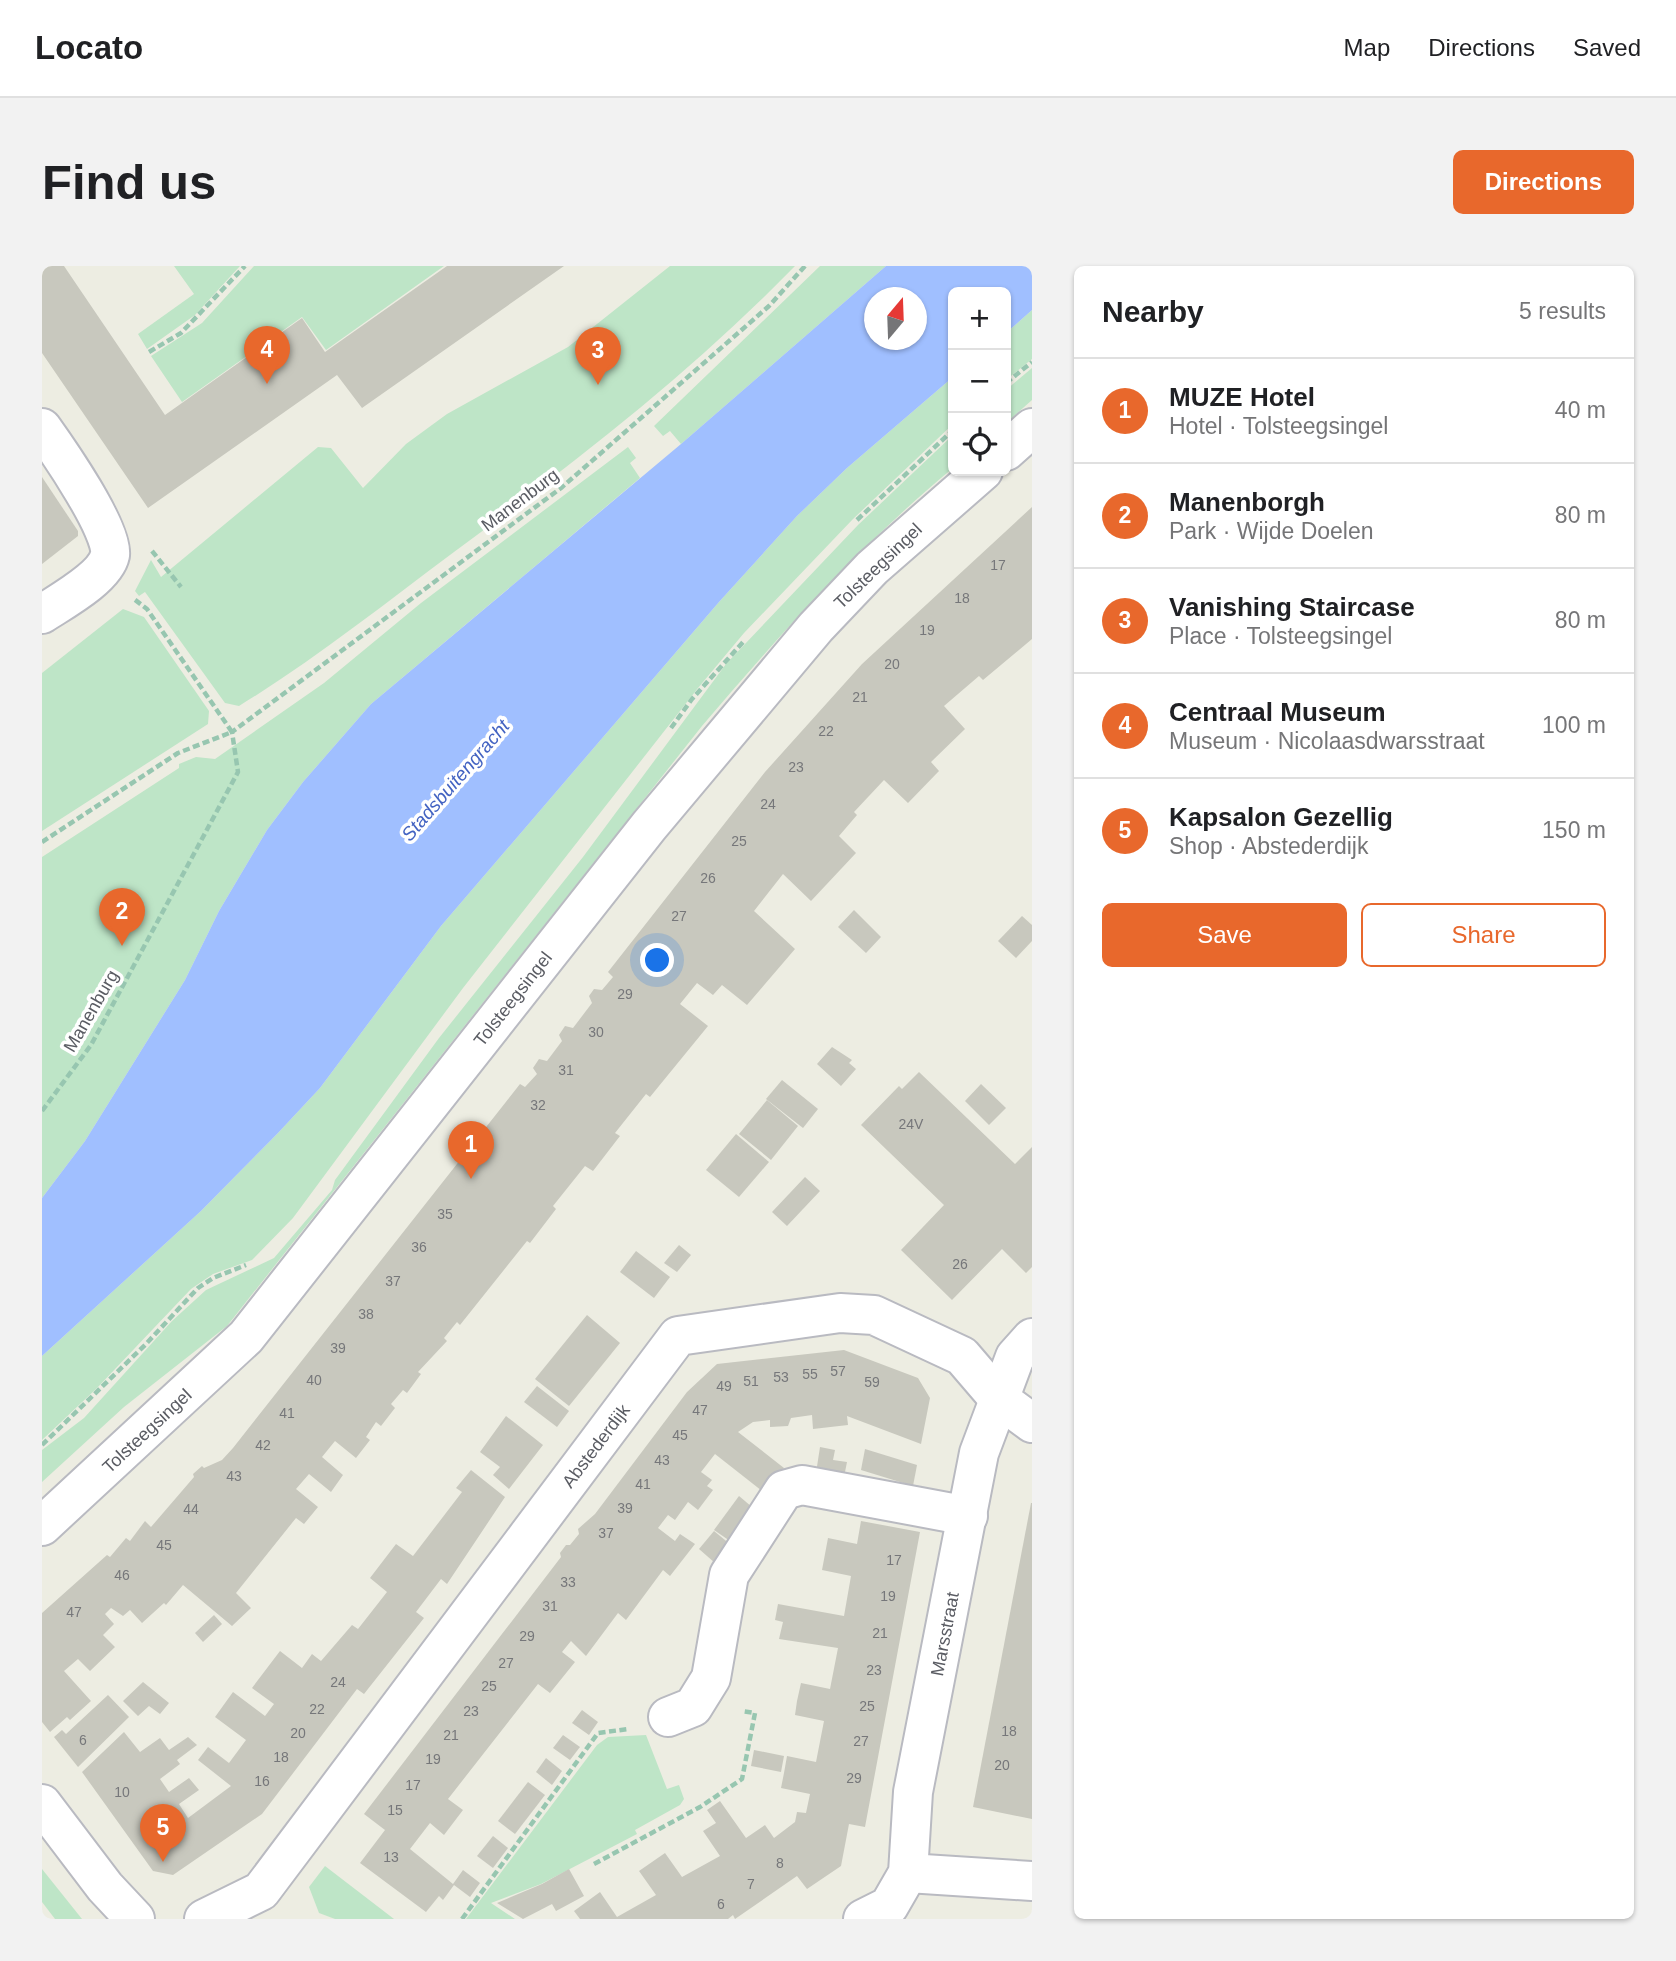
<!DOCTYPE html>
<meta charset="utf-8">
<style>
:root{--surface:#fff;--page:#f2f2f2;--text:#202124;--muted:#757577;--line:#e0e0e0;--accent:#e8682c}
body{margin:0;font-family:Arial,sans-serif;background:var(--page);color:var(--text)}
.controls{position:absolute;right:21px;top:21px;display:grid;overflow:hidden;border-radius:10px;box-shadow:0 2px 5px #0004}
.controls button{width:63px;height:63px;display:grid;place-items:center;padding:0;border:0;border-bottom:2px solid var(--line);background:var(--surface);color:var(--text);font:35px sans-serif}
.compass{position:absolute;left:822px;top:21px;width:63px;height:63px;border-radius:50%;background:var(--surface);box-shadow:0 2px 5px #0004;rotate:19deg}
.you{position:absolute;left:616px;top:695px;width:24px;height:24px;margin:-18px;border:5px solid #fff;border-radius:50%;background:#1a73e8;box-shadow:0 0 0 10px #1a73e833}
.badge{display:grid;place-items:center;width:46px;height:46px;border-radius:50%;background:var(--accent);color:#fff;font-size:23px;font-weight:700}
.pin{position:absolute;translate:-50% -58px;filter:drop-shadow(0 2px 4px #0008)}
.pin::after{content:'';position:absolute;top:37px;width:24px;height:21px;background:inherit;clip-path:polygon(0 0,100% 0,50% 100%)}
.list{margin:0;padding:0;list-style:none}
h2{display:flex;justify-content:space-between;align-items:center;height:91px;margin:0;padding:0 28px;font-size:30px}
h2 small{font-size:23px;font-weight:400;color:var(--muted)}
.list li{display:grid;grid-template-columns:46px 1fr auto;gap:21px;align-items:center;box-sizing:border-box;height:105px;padding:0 28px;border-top:2px solid var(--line)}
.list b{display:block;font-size:26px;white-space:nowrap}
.list p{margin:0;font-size:23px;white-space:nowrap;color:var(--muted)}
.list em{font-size:23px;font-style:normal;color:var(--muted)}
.actions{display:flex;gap:14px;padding:21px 28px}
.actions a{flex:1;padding:16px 0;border:2px solid var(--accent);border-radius:10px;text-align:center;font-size:24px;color:var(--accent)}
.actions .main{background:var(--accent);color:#fff}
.icon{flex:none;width:38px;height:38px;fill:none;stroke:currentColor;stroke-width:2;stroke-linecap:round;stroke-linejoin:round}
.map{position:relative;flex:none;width:990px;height:1653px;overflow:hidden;border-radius:10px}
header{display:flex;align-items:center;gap:42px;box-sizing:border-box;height:98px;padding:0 35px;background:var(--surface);border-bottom:2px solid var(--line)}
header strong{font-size:33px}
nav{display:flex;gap:38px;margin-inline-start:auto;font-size:24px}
.intro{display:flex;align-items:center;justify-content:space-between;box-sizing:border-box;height:168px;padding:0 42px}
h1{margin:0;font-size:49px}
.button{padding:18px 32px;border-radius:10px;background:var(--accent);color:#fff;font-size:24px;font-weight:700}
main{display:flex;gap:42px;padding:0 42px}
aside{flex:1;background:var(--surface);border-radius:10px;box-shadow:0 2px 5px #0004}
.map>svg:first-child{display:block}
.green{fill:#bee5c7}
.water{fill:#a0bfff;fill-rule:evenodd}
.building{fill:#c8c8be}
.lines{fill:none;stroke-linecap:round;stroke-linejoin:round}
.minor-casing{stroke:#b9bac1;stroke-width:42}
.path{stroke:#97c6b0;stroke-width:4.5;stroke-dasharray:7 3.5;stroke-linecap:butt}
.minor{stroke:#fff;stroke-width:38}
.labels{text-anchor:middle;stroke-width:7;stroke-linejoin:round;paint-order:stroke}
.number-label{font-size:14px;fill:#76777a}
.street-label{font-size:18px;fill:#5a5c63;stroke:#fff}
.water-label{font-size:19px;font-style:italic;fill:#4363c2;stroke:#fff}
</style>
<header>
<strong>Locato</strong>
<nav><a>Map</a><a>Directions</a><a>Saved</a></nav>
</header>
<div class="intro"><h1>Find us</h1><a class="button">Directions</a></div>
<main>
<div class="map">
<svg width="990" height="1653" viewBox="0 0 990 1653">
<rect width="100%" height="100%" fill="#edede2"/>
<g class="green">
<path d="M132,0H198L153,49L105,83L96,68L152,28Z"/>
<path d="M212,0H402L284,84L260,51L140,136L109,90L160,57Z"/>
<path d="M628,0H753C649,107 532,197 412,286C341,339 272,394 197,440L183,437L103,326L97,330L93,325L109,294L119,311L276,181L289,182L321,222L364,178L405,148L526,81Z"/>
<path d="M778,0H844L639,178L628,165L621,170L612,160Z"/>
<path d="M990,44V93L964,114V67Z"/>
<path d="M990,102V134L964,157V124Z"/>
<path d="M911,111V158L811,253L702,367L656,422L421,722L251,952L210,994L171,1008L149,1023L55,1122L0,1174V1090L159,945L236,867L278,822L399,660L677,336L755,250L805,202Z"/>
<path d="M911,169V202C818,279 738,368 660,460L185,1060L82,1141L0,1216V1184L42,1152L130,1055L164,1024L232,992L290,924L293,914L397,772L541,591L684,398L816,259Z"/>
<path d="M586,181L594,192L588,197L598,212L329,438L261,516L225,564L177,645L143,714L43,875L0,932V591L137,502V498L154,491L173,493L282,417L379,337Z"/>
<path d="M81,343L102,351L167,445L166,458L0,565V407Z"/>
<path d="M604,1469L625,1523L637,1519L642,1533L638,1539L593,1564L595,1568L499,1618L449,1637L473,1653H424L555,1479L566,1471Z"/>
<path d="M283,1600L352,1653H293L277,1647L267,1621Z"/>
<path d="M0,1603L40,1653H13L0,1636Z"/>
</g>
<path class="water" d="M844,0H990V44L964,67V26H911V111L805,202L755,250L677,336L399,660L278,822L236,867L159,945L0,1090V932L43,875L143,714L177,645L225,564L261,516L329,438L639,178ZM832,32H874V74H832Z"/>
<g class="building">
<path d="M6,0H22L123,149L260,52L283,86L405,0H522L320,142L295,109L106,242L0,87V4Z"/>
<path d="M0,211L36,265V270L0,298Z"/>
<path d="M990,241V373L941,414L937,410L902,440L923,463L889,496L897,505L866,537L842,514L812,546L815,549L797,570L814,587L769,635L741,608L712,645L753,683L705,739L680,719L671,729L655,717L638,738L666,760L608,831L604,828L573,867L578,870L551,905L543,900L511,940L514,943L488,977L485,975L418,1059L415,1056L402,1072L405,1075L376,1106L379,1108L365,1127L361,1124L349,1138L353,1142L339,1160L334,1156L324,1171L328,1174L314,1192L293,1175L280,1191L301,1209L289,1226L267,1208L254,1223L276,1241L262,1258L254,1252L194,1327L209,1342L190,1360L141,1319L124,1339L122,1337L100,1357L88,1344L81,1350L69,1342L63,1348L72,1358L61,1369L73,1381L48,1405L36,1393L22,1405L49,1435L28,1454L25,1451L8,1466L0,1456V1347L65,1289L68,1291L84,1272L88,1275L103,1255L109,1261L152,1211L151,1208L160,1200L162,1202L180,1194L191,1182L478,818L483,821L495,808L491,802L497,793L505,795L520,775L517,769L523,760L531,762L550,737L547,730L552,723L560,724L571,711L566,706L723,506L820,398Z"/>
<path d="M812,644L839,671L824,687L796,661Z"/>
<path d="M980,650L990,659V675L974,692L956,675Z"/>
<path d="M790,781L810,794L807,797L814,803L799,820L775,798Z"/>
<path d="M877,806L973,898L990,881V1001L984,1007L960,983L910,1034L859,984L902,939L819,859L857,820L860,823Z"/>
<path d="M740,814L776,843L761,862L724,833Z"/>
<path d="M939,818L964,842L947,859L923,835Z"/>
<path d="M725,834L756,860L729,894L697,868Z"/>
<path d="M694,868L727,896L697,931L664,904Z"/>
<path d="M763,911L778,925L745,960L730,946Z"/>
<path d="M637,979L649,989L635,1006L622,997Z"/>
<path d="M594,985L628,1011L612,1032L578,1006Z"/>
<path d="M545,1049L578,1077L527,1140L493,1113Z"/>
<path d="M802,1084L876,1112L888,1132L879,1178L805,1150L806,1159L771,1163L770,1149L749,1152L746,1160L728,1161V1154L711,1156L696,1166L742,1202L724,1228L673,1188L659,1206L670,1214L665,1220L671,1224L656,1244L646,1236L633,1254L626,1249L616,1262L633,1275L638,1268L653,1278L628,1310L621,1304L584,1354L576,1347L544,1390L529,1375L520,1386L533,1396L508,1427L496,1418L406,1533L421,1544L402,1569L388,1557L368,1583L411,1618L421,1604L438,1617L428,1631L412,1619L401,1634L397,1630L384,1646L318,1597L343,1564L322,1548L519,1291L518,1287L524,1279H528L537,1268L536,1263L553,1248L645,1126L675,1098Z"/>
<path d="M495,1120L527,1145L515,1161L482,1136Z"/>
<path d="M464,1150L501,1179L467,1223L451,1209L458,1201L438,1186Z"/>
<path d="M778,1181L793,1184L791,1194L805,1196L802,1211L774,1207Z"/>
<path d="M823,1183L875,1199L871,1220L819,1204Z"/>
<path d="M429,1204L463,1231L405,1318L399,1313L374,1346L382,1352L322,1428L315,1423L220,1548L131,1609L111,1605L40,1506L82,1466L98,1486L118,1472L127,1484L146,1471L155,1479L135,1494L138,1498L118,1513L127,1526L147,1512L157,1524L137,1538L146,1552L189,1520L156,1494L166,1481L187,1497L204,1474L173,1451L191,1426L223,1450L232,1438L210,1422L238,1385L260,1402L270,1388L279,1395L310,1359L316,1363L345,1326L328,1312L354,1278L371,1290L420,1226L414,1222Z"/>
<path d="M697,1230L710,1241L688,1275L672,1264Z"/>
<path d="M989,1237H990V1553L931,1541Z"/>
<path d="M819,1255L878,1266L823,1561L807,1558L799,1600L765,1623L755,1610L693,1653L691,1649L686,1653H538L532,1645L558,1626L575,1651L614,1629L597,1605L623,1587L640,1611L678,1590L661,1565L674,1557L665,1544L678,1535L704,1572L723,1559L732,1572L753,1556L755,1546L764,1547L768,1528L739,1522L742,1507L745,1490L774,1496L782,1455L753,1449L755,1435L759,1417L788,1423L796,1382L737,1373L741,1356L733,1354L736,1338L802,1350L809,1310L780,1304L786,1272L815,1278Z"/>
<path d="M672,1265L689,1279L673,1297L657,1283Z"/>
<path d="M172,1349L180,1358L161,1376L153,1367Z"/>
<path d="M101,1416L127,1437L118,1448L107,1440L96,1450L81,1435Z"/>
<path d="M66,1429L87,1451L36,1501L12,1471L20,1464L24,1468Z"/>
<path d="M540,1444L556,1456L547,1469L530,1457Z"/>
<path d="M521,1469L538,1481L528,1494L511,1482Z"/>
<path d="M712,1484L742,1490L739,1506L709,1500Z"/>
<path d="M504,1492L520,1505L510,1519L494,1506Z"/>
<path d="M486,1516L503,1529L473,1568L456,1555Z"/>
<path d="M451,1570L466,1582L451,1602L435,1590Z"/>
<path d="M527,1603L542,1630L514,1645L510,1638L481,1653L455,1637L500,1618Z"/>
</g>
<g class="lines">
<g class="minor-casing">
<g id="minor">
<path d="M0,162C15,183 72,265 68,289C63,312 18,336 0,348"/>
<path d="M964,185L990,162"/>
<path d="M0,1260L204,1071L607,560L774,361L830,302L941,205"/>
<path d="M626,1451L651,1441L669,1412L687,1309L742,1224L760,1219L926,1250"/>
<path d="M0,1538L63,1621L93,1653"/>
<path d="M866,1607L990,1615"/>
<path d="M162,1653L219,1625L636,1070L798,1047L832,1049L920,1090L956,1132L990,1157"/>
<path d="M821,1653L847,1640L866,1607L871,1526L937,1187L973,1091L990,1072"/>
</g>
</g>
<g class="path">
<path d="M107,86L139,67L203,0"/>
<path d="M964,117L990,96"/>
<path d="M815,254L911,164"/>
<path d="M110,285L139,321"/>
<path d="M629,462L650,433L702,375"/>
<path d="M0,576L136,487L190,466L105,343L92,333"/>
<path d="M0,845L49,779L196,506L190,466L519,222L727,40L763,0"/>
<path d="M0,1179L103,1079L156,1022L171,1012L204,999"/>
<path d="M552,1598L658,1541L700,1513L713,1447L700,1445"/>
<path d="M420,1653L556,1467L586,1463"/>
</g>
<use href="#minor" class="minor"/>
</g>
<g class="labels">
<g class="number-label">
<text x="956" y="304">17</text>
<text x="920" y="337">18</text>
<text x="885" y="369">19</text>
<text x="850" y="403">20</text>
<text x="818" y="436">21</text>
<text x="784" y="470">22</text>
<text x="754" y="506">23</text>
<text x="726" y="543">24</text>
<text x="697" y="580">25</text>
<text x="666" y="617">26</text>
<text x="637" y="655">27</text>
<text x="583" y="733">29</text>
<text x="554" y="771">30</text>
<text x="524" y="809">31</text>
<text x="496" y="844">32</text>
<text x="869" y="863">24V</text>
<text x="403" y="953">35</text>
<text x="377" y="986">36</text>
<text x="918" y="1003">26</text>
<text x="351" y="1020">37</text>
<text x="324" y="1053">38</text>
<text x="296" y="1087">39</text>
<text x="796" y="1110">57</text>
<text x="768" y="1113">55</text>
<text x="739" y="1116">53</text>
<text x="272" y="1119">40</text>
<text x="709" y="1120">51</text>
<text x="830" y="1121">59</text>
<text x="682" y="1125">49</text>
<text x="658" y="1149">47</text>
<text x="245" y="1152">41</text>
<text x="638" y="1174">45</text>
<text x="221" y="1184">42</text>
<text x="620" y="1199">43</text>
<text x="192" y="1215">43</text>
<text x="601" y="1223">41</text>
<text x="583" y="1247">39</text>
<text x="149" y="1248">44</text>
<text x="564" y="1272">37</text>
<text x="122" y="1284">45</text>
<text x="852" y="1299">17</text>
<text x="80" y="1314">46</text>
<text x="526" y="1321">33</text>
<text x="846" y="1335">19</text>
<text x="508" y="1345">31</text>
<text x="32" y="1351">47</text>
<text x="838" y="1372">21</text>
<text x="485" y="1375">29</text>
<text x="464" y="1402">27</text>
<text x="832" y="1409">23</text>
<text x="296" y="1421">24</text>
<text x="447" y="1425">25</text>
<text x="825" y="1445">25</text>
<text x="275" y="1448">22</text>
<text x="429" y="1450">23</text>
<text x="967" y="1470">18</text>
<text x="256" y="1472">20</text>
<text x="409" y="1474">21</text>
<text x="41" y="1479">6</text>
<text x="819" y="1480">27</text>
<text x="239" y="1496">18</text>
<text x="391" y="1498">19</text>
<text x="960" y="1504">20</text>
<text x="812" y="1517">29</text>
<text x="220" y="1520">16</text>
<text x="371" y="1524">17</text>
<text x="80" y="1531">10</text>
<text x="353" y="1549">15</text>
<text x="349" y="1596">13</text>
<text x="738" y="1602">8</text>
<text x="709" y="1623">7</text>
<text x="679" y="1643">6</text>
</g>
<g class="street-label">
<text transform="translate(478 234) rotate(-37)" y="6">Manenburg</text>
<text transform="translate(836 300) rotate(-44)" y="6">Tolsteegsingel</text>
<text transform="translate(471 733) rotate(-52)" y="6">Tolsteegsingel</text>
<text transform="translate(49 745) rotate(-60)" y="6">Manenburg</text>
<text transform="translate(105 1165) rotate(-43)" y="6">Tolsteegsingel</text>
<text transform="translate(554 1180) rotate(-53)" y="6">Abstederdijk</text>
<text transform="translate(903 1368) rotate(-79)" y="6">Marsstraat</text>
</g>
<g class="water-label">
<text transform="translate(413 514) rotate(-49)" y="7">Stadsbuitengracht</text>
</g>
</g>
</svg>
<div class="controls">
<button>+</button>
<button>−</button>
<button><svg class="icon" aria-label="locate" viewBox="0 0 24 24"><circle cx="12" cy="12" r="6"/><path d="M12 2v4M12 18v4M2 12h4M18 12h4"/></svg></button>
</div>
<svg class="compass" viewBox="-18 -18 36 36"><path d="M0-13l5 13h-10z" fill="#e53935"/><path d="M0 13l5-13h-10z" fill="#757577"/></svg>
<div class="you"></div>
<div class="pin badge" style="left:429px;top:913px">1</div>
<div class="pin badge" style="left:80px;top:680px">2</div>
<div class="pin badge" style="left:556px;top:119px">3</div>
<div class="pin badge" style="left:225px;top:118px">4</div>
<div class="pin badge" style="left:121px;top:1596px">5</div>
</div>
<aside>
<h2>Nearby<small>5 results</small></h2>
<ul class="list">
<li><span class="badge">1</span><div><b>MUZE Hotel</b><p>Hotel · Tolsteegsingel</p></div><em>40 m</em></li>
<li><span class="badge">2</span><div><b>Manenborgh</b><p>Park · Wijde Doelen</p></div><em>80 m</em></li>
<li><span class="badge">3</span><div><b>Vanishing Staircase</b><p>Place · Tolsteegsingel</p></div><em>80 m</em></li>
<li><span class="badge">4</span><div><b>Centraal Museum</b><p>Museum · Nicolaasdwarsstraat</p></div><em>100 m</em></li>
<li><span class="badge">5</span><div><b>Kapsalon Gezellig</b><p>Shop · Abstederdijk</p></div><em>150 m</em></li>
</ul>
<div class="actions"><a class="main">Save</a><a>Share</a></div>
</aside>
</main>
